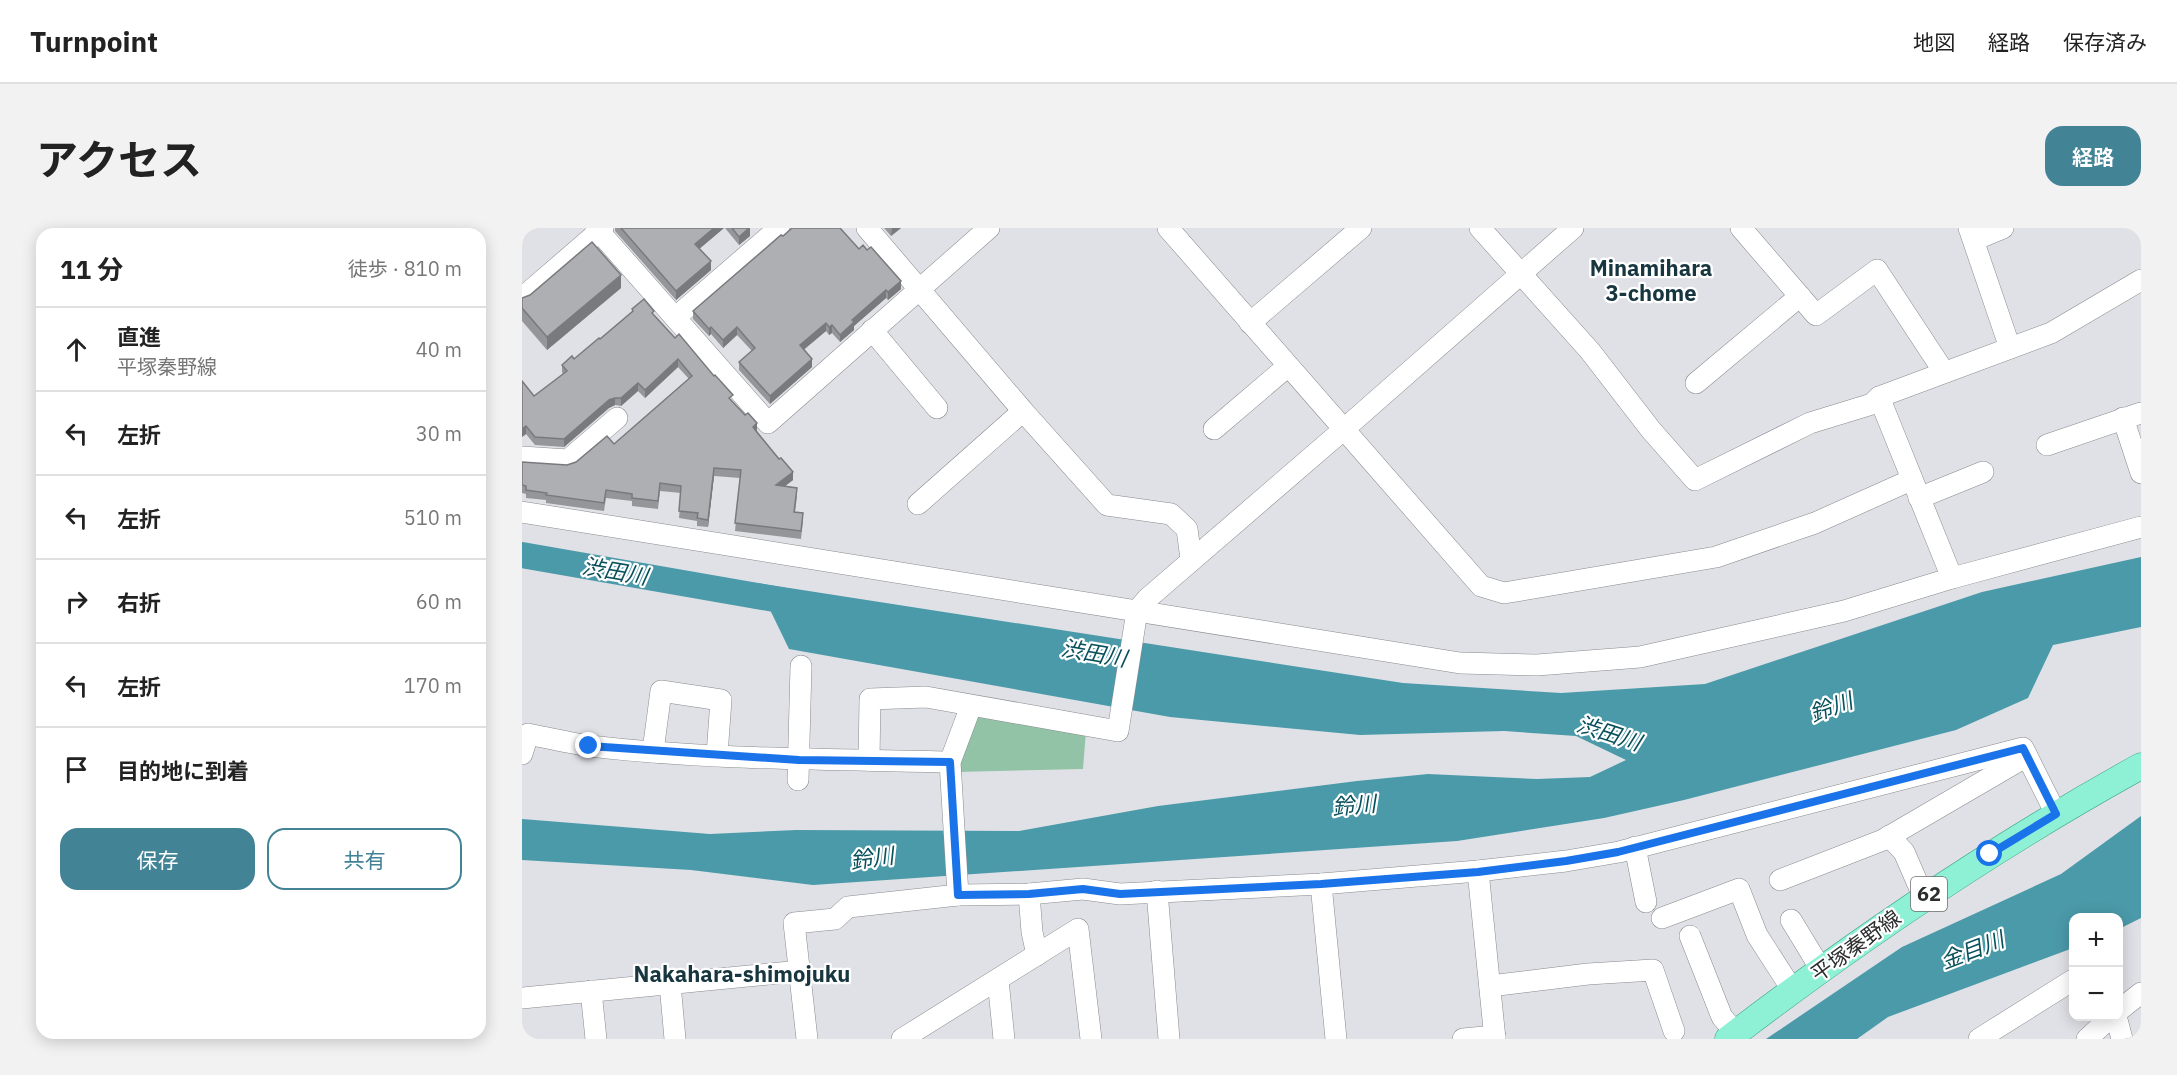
<!DOCTYPE html>
<html lang="ja">
<meta charset="utf-8">
<style>
:root{--surface:#fff;--page:#f2f2f2;--text:#222;--muted:#767676;--line:#e0e0e0;--accent:#438396}
body{margin:0;font-family:"IBM Plex Sans","Noto Sans JP",sans-serif;background:var(--page);color:var(--text)}
.controls{position:absolute;right:18px;bottom:18px;display:grid;overflow:hidden;border-radius:12px;box-shadow:0 3px 15px #0003}
.controls button{width:54px;height:54px;display:grid;place-items:center;padding:0;border:0;border-bottom:2px solid var(--line);background:var(--surface);color:var(--text);font:30px sans-serif}
.stop{position:absolute;width:18px;height:18px;margin:-14px;border:4px solid #1a73e8;border-radius:50%;background:#fff}
.stop.end{background:#1a73e8;border-color:#fff;box-shadow:0 2px 6px #0008}
.list{margin:0;padding:0;list-style:none}
h2{display:flex;justify-content:space-between;align-items:center;height:78px;margin:0;padding:0 24px;font-size:26px}
h2 small{font-size:20px;font-weight:400;color:var(--muted)}
.list li{display:grid;grid-template-columns:39px 1fr auto;gap:18px;align-items:center;box-sizing:border-box;height:84px;padding:0 24px;border-top:2px solid var(--line)}
.list b{display:block;font-size:22px;white-space:nowrap}
.list p{margin:0;font-size:20px;white-space:nowrap;color:var(--muted)}
.list em{font-size:20px;font-style:normal;color:var(--muted)}
.actions{display:flex;gap:12px;padding:18px 24px}
.actions a{flex:1;padding:14px 0;border:2px solid var(--accent);border-radius:18px;text-align:center;font-size:21px;color:var(--accent)}
.actions .main{background:var(--accent);color:#fff}
.icon{flex:none;width:33px;height:33px;fill:none;stroke:currentColor;stroke-width:2;stroke-linecap:round;stroke-linejoin:round}
.map{position:relative;flex:none;width:1619px;height:811px;overflow:hidden;border-radius:18px}
header{display:flex;align-items:center;gap:36px;box-sizing:border-box;height:84px;padding:0 30px;background:var(--surface);border-bottom:2px solid var(--line)}
header strong{font-size:28px}
nav{display:flex;gap:33px;margin-inline-start:auto;font-size:21px}
.intro{display:flex;align-items:center;justify-content:space-between;box-sizing:border-box;height:144px;padding:0 36px}
h1{margin:0;font-size:42px}
.button{padding:15px 27px;border-radius:18px;background:var(--accent);color:#fff;font-size:21px;font-weight:700}
main{display:flex;gap:36px;padding:0 36px}
aside{flex:1;background:var(--surface);border-radius:18px;box-shadow:0 3px 15px #0003}
.map>svg:first-child{display:block}
.green{fill:#92c3a6}
.water{fill:#4b9aa9}
.lines{fill:none;stroke-linecap:round;stroke-linejoin:round}
.river{stroke:#4b9aa9;stroke-width:26}
.minor-casing{stroke:#888a8e;stroke-width:22}
.major-casing{stroke:#3ba689;stroke-width:27}
.minor{stroke:#fff;stroke-width:21}
.major{stroke:#8ef1d6;stroke-width:26}
.wall{fill:#95969a}
.shaded-wall{fill:#797a7d}
.building{fill:#adafb3;stroke:#797a7d;stroke-width:1.5}
.route{stroke:#1a73e8;stroke-width:8}
.labels{text-anchor:middle;stroke-width:4.5;stroke-linejoin:round;paint-order:stroke}
.shield{fill:#fff;stroke:#6b6c6d;stroke-width:1.5}
.shield-label{font-size:20px;font-weight:bold;fill:#2c2d2e}
.street-label{font-size:21px;fill:#2c2d2e;stroke:#fff}
.neighbourhood-label{font-size:22px;font-weight:bold;fill:#17363f;stroke:#fff}
.water-label{font-size:22px;font-style:italic;fill:#08505b;stroke:#fff}
</style>
<header>
<strong>Turnpoint</strong>
<nav><a>地図</a><a>経路</a><a>保存済み</a></nav>
</header>
<div class="intro"><h1>アクセス</h1><a class="button">経路</a></div>
<main>
<aside>
<h2>11 分<small>徒歩 · 810 m</small></h2>
<ul class="list">
<li><svg class="icon" aria-label="ahead" viewBox="0 0 24 24"><path d="M12 20V5M6 11l6-6 6 6"/></svg><div><b>直進</b><p>平塚秦野線</p></div><em>40 m</em></li>
<li><svg class="icon" aria-label="left" viewBox="0 0 24 24"><path d="M17 20v-9H6M10 6l-5 5 5 5"/></svg><div><b>左折</b></div><em>30 m</em></li>
<li><svg class="icon" aria-label="left" viewBox="0 0 24 24"><path d="M17 20v-9H6M10 6l-5 5 5 5"/></svg><div><b>左折</b></div><em>510 m</em></li>
<li><svg class="icon" aria-label="right" viewBox="0 0 24 24"><path d="M7 20v-9h11M14 6l5 5-5 5"/></svg><div><b>右折</b></div><em>60 m</em></li>
<li><svg class="icon" aria-label="left" viewBox="0 0 24 24"><path d="M17 20v-9H6M10 6l-5 5 5 5"/></svg><div><b>左折</b></div><em>170 m</em></li>
<li><svg class="icon" aria-label="arrive" viewBox="0 0 24 24"><path d="M6 21V4h12l-3 4 3 4H6"/></svg><div><b>目的地に到着</b></div></li>
</ul>
<div class="actions"><a class="main">保存</a><a>共有</a></div>
</aside>
<div class="map">
<svg width="1619" height="811" viewBox="0 0 1619 811">
<rect width="100%" height="100%" fill="#e0e1e6"/>
<path class="green" d="M455,485L564,503L561,541L435,544Z"/>
<g class="water">
<path d="M1619,329V399L1531,417L1506,470L1434,502L1162,572L1082,590L935,613L291,657L169,642L0,632V591L188,606L274,602L497,603L636,578L835,553L906,546L1015,551L1068,549L1104,532L1054,508L982,503L838,507L648,489L267,421L235,355L881,455L1039,465L1183,456L1460,364Z"/>
<path d="M1619,588V690L1597,701L1596,690H1552L1551,720L1366,789L1335,811H1244L1380,719L1539,646Z"/>
</g>
<g class="lines">
<path class="river" d="M0,327L275,375"/>
<g class="minor-casing">
<g id="minor">
<path d="M74,0L246,195L467,0"/>
<path d="M345,0L501,183L585,277L649,286L665,301L669,331"/>
<path d="M646,0L959,358L982,365L1194,329L1293,295L1389,252"/>
<path d="M958,0L1068,123L1129,202L1173,252L1288,195L1350,176L1357,169L1529,105L1619,52"/>
<path d="M1219,0L1294,87L1355,42L1422,144"/>
<path d="M1447,0L1488,120"/>
<path d="M1452,12L1481,0"/>
<path d="M0,70L81,0"/>
<path d="M154,89L257,0"/>
<path d="M728,95L839,0"/>
<path d="M350,102L415,180"/>
<path d="M1174,155L1278,68"/>
<path d="M1357,169L1430,350"/>
<path d="M1601,190L1619,245"/>
<path d="M692,201L766,138"/>
<path d="M1525,217L1619,185"/>
<path d="M0,229L46,232L95,190"/>
<path d="M1397,270L1461,244"/>
<path d="M396,276L501,183"/>
<path d="M0,284L938,435L1015,437L1118,429L1322,383L1430,350L1619,299"/>
<path d="M131,523L139,463L199,472L195,527"/>
<path d="M0,526L6,506C26,510 47,515 68,518C188,532 308,531 428,534"/>
<path d="M347,532L348,471L404,469L596,503L615,383L625,371L821,202L1051,0"/>
<path d="M276,552L279,438"/>
<path d="M1367,608L1382,624L1402,670"/>
<path d="M1113,619L1124,674"/>
<path d="M956,643L973,811"/>
<path d="M1258,652L1361,612L1505,528"/>
<path d="M799,656L814,811"/>
<path d="M635,663L647,811"/>
<path d="M507,666L510,704L515,727"/>
<path d="M436,667L507,666L561,661L598,666L799,656L956,643L1044,633L1097,624L1501,520L1534,586"/>
<path d="M1140,690L1217,661L1235,707L1271,763"/>
<path d="M1269,692L1300,743"/>
<path d="M1168,708L1200,789L1214,805"/>
<path d="M476,752L482,811"/>
<path d="M148,756L153,811"/>
<path d="M968,758L1066,746L1131,742L1152,803"/>
<path d="M69,763L74,811"/>
<path d="M0,770L278,743"/>
<path d="M1596,783L1619,765"/>
<path d="M1594,788L1600,811"/>
<path d="M285,811L272,695L313,691L326,679L436,667L428,534L449,478"/>
<path d="M380,811L556,701L569,811"/>
<path d="M941,811L973,808"/>
<path d="M1457,811L1551,752L1552,754"/>
<path d="M1565,811L1590,788"/>
</g>
</g>
<g class="major-casing">
<path id="major" d="M1206,811C1338,710 1474,618 1619,538"/>
</g>
<use href="#minor" class="minor"/>
<use href="#major" class="major"/>
</g>
<g class="wall">
<path d="M93,0H202L177,21L189,42L154,72L93,3Z"/>
<path d="M203,0H228V8L217,17Z"/>
<path d="M362,0H379L369,8Z"/>
<path d="M261,8L337,21L379,61L366,72L364,70L332,98V102L318,114L310,105L307,107L304,103L282,121L290,139L248,176L217,142V134L230,123L215,107L201,120L189,106L187,108L171,91V83Z"/>
<path d="M99,60L25,122L0,93V70Z"/>
<path d="M110,81L132,87L211,175L235,203L271,252L263,258L275,268L273,285L281,293L279,311L213,303L218,250L192,248L186,299L175,298V293L157,290L159,265L138,263L136,281L110,278V273L84,270L82,283L24,275V272L4,270V266L0,265V234L45,237L54,234L92,216L167,151L156,139L123,170L116,163L99,178L93,177L87,180L42,219L13,217L4,206L0,209L12,168L41,146L40,144V137L52,131L78,111L110,84Z"/>
</g>
<g class="shaded-wall">
<path d="M192,0H202L176,22L173,16Z"/>
<path d="M228,0V8L217,17V9Z"/>
<path d="M370,0H379L369,8Z"/>
<path d="M189,33V42L154,72V63Z"/>
<path d="M99,47V60L25,122V109Z"/>
<path d="M379,53V61L366,72V64Z"/>
<path d="M364,62V70L332,98V102L318,114V107L330,92Z"/>
<path d="M304,95V103L278,125V117Z"/>
<path d="M310,97V105L307,107V99Z"/>
<path d="M189,99V106L187,108V101Z"/>
<path d="M215,99V107L201,120V112Z"/>
<path d="M156,131V139L123,170V162Z"/>
<path d="M290,131V139L248,176V168Z"/>
<path d="M116,155V163L99,178V170Z"/>
<path d="M93,170V177L87,180L42,219V211L87,172Z"/>
<path d="M235,195V203L231,206V199Z"/>
<path d="M4,198V206L0,209V201Z"/>
<path d="M192,240V248L186,299V292Z"/>
<path d="M271,244V252L254,265V257Z"/>
</g>
<g class="building">
<path d="M99,0H192L173,16L189,33L154,63Z"/>
<path d="M210,0H227L217,9Z"/>
<path d="M270,0H318L337,21L341,17L345,22L349,19L379,53L366,64L364,62L330,92L332,94L318,107L310,97L307,99L304,95L278,117L290,131L248,168L217,134L233,120L215,99L201,112L189,99L187,101L171,83L259,7L261,8Z"/>
<path d="M70,14L99,47L25,109L0,80V70L8,67Z"/>
<path d="M122,71L132,83L130,85L153,110L157,106L192,148L193,147L211,167L207,170L223,187L226,185L235,195L231,199L234,203L257,231L259,230L271,244L254,257L275,260L272,284L281,285L279,303L213,295L219,242L192,240L186,292L175,290L176,285L157,283L159,258L138,255L136,273L110,270V266L84,262L82,275L24,267L25,265L4,262V258L0,257V234L45,237L54,234L85,208L92,216L170,148L156,131L123,162L116,155L99,170H93L87,172L42,211L13,209L4,198L0,201V153L12,168L45,143L40,137L50,128L52,131L77,110L78,111L111,83L110,81Z"/>
</g>
<g class="lines">
<path class="route" d="M67,518L277,532L428,534L436,667L507,666L561,661L598,666L799,656L956,644L1044,633L1096,624L1501,520L1534,586L1468,626"/>
</g>
<g class="labels">
<rect class="shield" x="1389" y="649" width="36" height="34" rx="4.5"/>
<g class="shield-label">
<text x="1407" y="673">62</text>
</g>
<g class="street-label">
<text transform="translate(1334 718) rotate(-36)" y="7">平塚秦野線</text>
</g>
<g class="neighbourhood-label">
<text x="1129" y="48">Minamihara<tspan x="1129" dy="25">3-chome</tspan></text>
<text x="220" y="754">Nakahara-shimojuku</text>
</g>
<g class="water-label">
<text transform="translate(93 343) rotate(10)" y="8">渋田川</text>
<text transform="translate(572 425) rotate(10)" y="8">渋田川</text>
<text transform="translate(1309 479) rotate(-20)" y="8">鈴川</text>
<text transform="translate(1087 505) rotate(18)" y="8">渋田川</text>
<text transform="translate(832 577) rotate(-5)" y="8">鈴川</text>
<text transform="translate(350 630) rotate(-8)" y="8">鈴川</text>
<text transform="translate(1450 722) rotate(-21)" y="8">金目川</text>
</g>
</g>
</svg>
<div class="controls">
<button>+</button>
<button>−</button>
</div>
<div class="stop" style="left:1468px;top:626px"></div>
<div class="stop end" style="left:67px;top:518px"></div>
</div>
</main>
